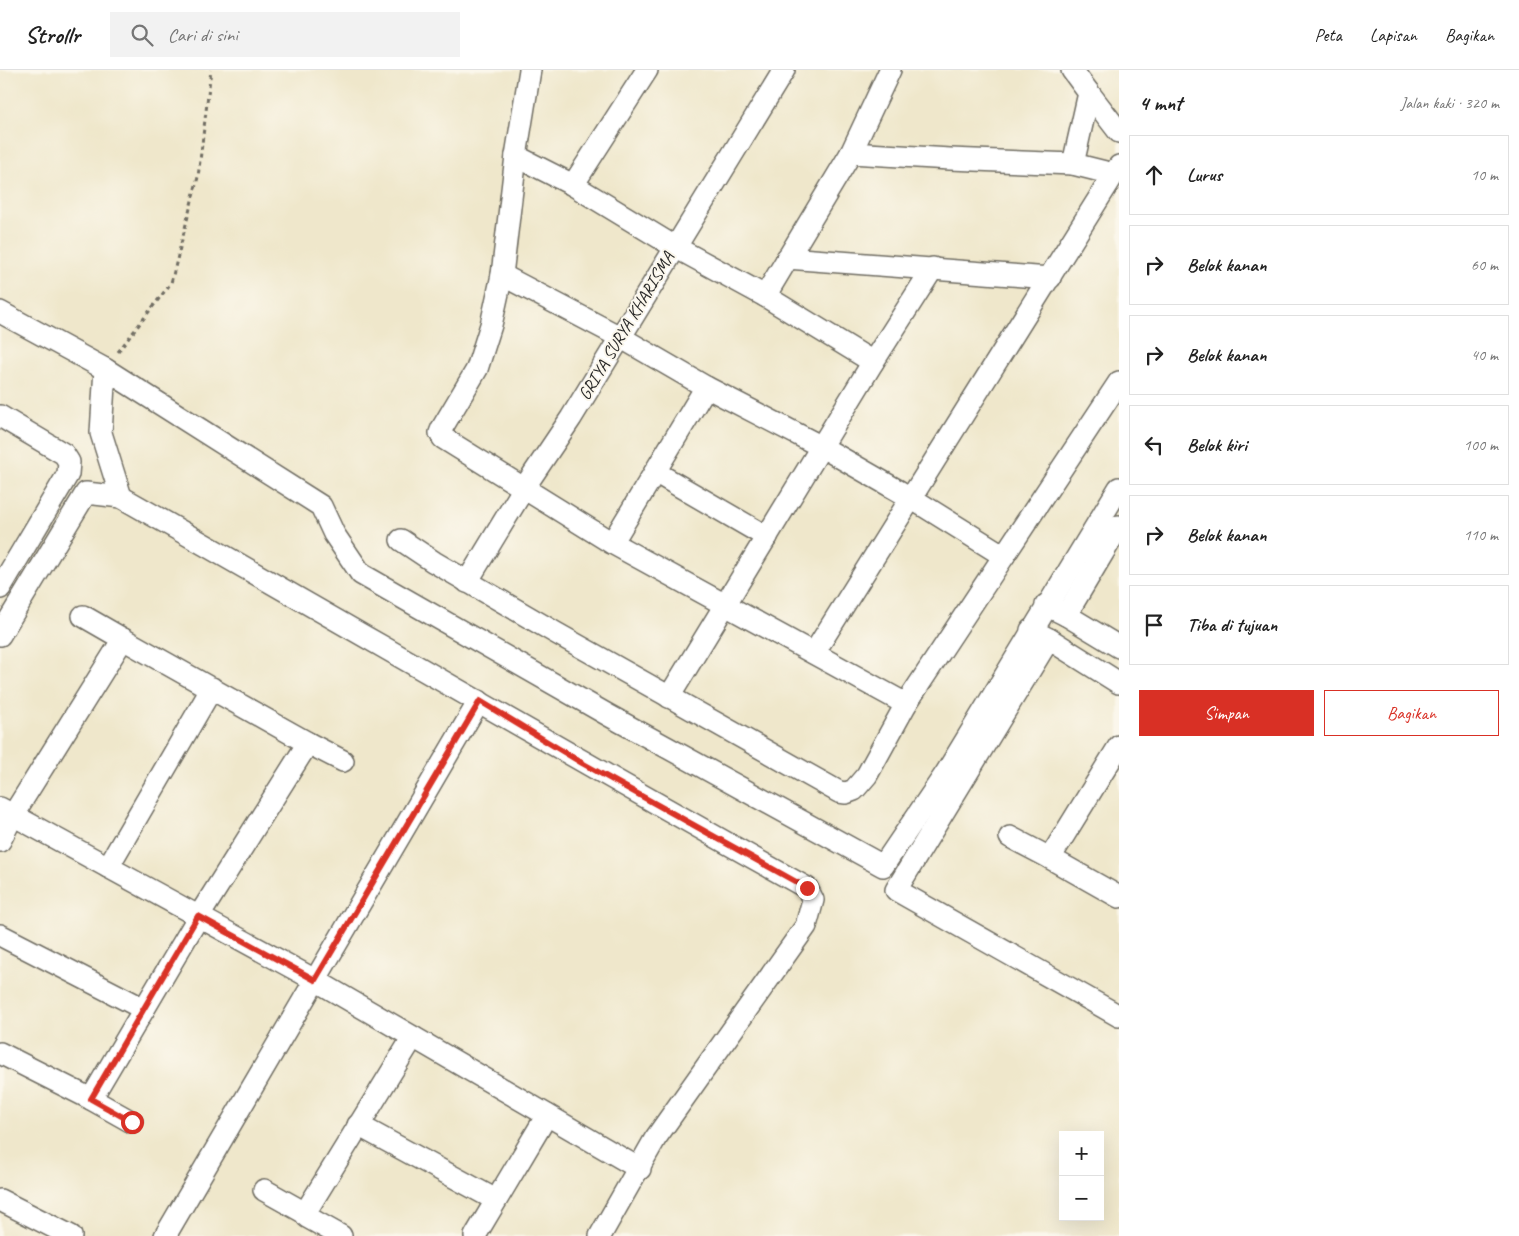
<!DOCTYPE html>
<html lang="id">
<meta charset="utf-8">
<style>
:root{--surface:#fff;--page:#f2f2f2;--text:#222;--muted:#767676;--line:#e0e0e0;--accent:#d93025}
body{margin:0;font-family:Caveat,sans-serif;background:var(--page);color:var(--text)}
.controls{position:absolute;right:15px;bottom:15px;display:grid;overflow:hidden;border-radius:0px;box-shadow:0 5px 20px #0002}
.controls button{width:45px;height:45px;display:grid;place-items:center;padding:0;border:0;border-bottom:1px solid var(--line);background:var(--surface);color:var(--text);font:25px sans-serif}
.stop{position:absolute;width:15px;height:15px;margin:-11px;border:4px solid #d93025;border-radius:50%;background:#fff}
.stop.end{background:#d93025;border-color:#fff;box-shadow:0 1px 5px #0008}
.list{margin:0;padding:0;list-style:none}
h2{display:flex;justify-content:space-between;align-items:center;height:65px;margin:0;padding:0 20px;font-size:21px}
h2 small{font-size:16px;font-weight:400;color:var(--muted)}
.list li{display:grid;grid-template-columns:32px 1fr auto;gap:15px;align-items:center;box-sizing:border-box;height:80px;margin:0 10px 10px;padding:0 10px;border:1px solid var(--line);border-radius:0px}
.list b{display:block;font-size:19px;white-space:nowrap}
.list em{font-size:16px;font-style:normal;color:var(--muted)}
.actions{display:flex;gap:10px;padding:15px 20px}
.actions a{flex:1;padding:11px 0;border:1px solid var(--accent);border-radius:0px;text-align:center;font-size:18px;color:var(--accent)}
.actions .main{background:var(--accent);color:#fff}
.icon{flex:none;width:28px;height:28px;fill:none;stroke:currentColor;stroke-width:2;stroke-linecap:round;stroke-linejoin:round}
.map{position:relative;flex:none;width:1119px;height:1166px;overflow:hidden}
header{display:flex;align-items:center;gap:30px;box-sizing:border-box;height:70px;padding:0 25px;background:var(--surface);border-bottom:1px solid var(--line)}
header strong{font-size:24px}
nav{display:flex;gap:28px;margin-inline-start:auto;font-size:18px}
.search{width:350px;height:45px;background:var(--page);display:flex;align-items:center;gap:12px;box-sizing:border-box;padding:0 18px;border-radius:0px;color:var(--muted);font-size:19px}
main{display:flex}
aside{flex:1;background:var(--surface)}
.map>svg:first-child{display:block}
.lines{fill:none;stroke-linecap:round;stroke-linejoin:round}
.minor-casing{stroke:#706d63;stroke-width:24}
.path{stroke:#706d63;stroke-width:3;stroke-dasharray:4 4;stroke-linecap:butt}
.minor{stroke:#fff;stroke-width:21}
.route{stroke:#d93025;stroke-width:6}
.labels{text-anchor:middle;stroke-width:4;stroke-linejoin:round;paint-order:stroke}
.street-label{font-size:18px;fill:#2b2b2b;stroke:#fbf7ec}
</style>
<header>
<strong>Strollr</strong>
<div class="search"><svg class="icon" aria-label="search" viewBox="0 0 24 24"><circle cx="10" cy="10" r="6"/><path d="M15 15l6 6"/></svg>Cari di sini</div>
<nav><a>Peta</a><a>Lapisan</a><a>Bagikan</a></nav>
</header>
<main>
<div class="map">
<svg width="1119" height="1166" viewBox="0 0 1119 1166">
<rect width="100%" height="100%" fill="#fbf7ec"/>
<filter id="ink" filterUnits="userSpaceOnUse"><feTurbulence type="fractalNoise" baseFrequency=".02" numOctaves="2"/><feDisplacementMap in="SourceGraphic" scale="10" xChannelSelector="R" yChannelSelector="G"/><feConvolveMatrix kernelMatrix="1 2 1 2 8 2 1 2 1" color-interpolation-filters="sRGB"/></filter>
<filter id="wash" filterUnits="userSpaceOnUse"><feTurbulence type="fractalNoise" baseFrequency=".0096" numOctaves="4" result="noise"/><feDisplacementMap in="SourceGraphic" scale="20" xChannelSelector="R" yChannelSelector="G"/><feGaussianBlur stdDeviation="1.12" result="paint"/><feColorMatrix in="noise" values="0 0 0 0 0 0 0 0 0 0 0 0 0 0 0 0 0 1.4 0 .05"/><feComposite in="paint" operator="in"/></filter>
<g filter="url(#wash)">
<rect width="100%" height="100%" fill="#efe7cb"/>
</g>
<g filter="url(#ink)">
<g class="lines">
<g class="minor-casing">
<g id="minor">
<path d="M530,0L516,86L502,205L491,255L477,299L442,358L440,363L443,368L612,473L906,634"/>
<path d="M1072,0L1089,23L1073,94"/>
<path d="M1089,23L1119,62"/>
<path d="M851,83L950,89L1073,94L1113,104"/>
<path d="M516,86L573,115L675,177L765,226L873,292"/>
<path d="M573,115L647,0"/>
<path d="M787,188L1050,208"/>
<path d="M502,205L620,267L706,317L822,377L911,428L1004,486"/>
<path d="M765,226L851,83L890,0"/>
<path d="M0,242L105,299L321,436L334,464L361,504L608,645L883,796L946,703L1119,418"/>
<path d="M105,299L101,363L121,427"/>
<path d="M0,346L64,384L69,392L68,404L0,518"/>
<path d="M655,402L767,467"/>
<path d="M401,470L434,492L556,563L839,722L846,723L854,720L867,705L906,634L1119,312"/>
<path d="M612,473L706,317"/>
<path d="M467,512L524,418L571,348L784,0"/>
<path d="M1046,535L1066,545L1119,456"/>
<path d="M1066,545L1119,577"/>
<path d="M83,546L123,569"/>
<path d="M1031,560L1049,569L896,820L1119,946"/>
<path d="M0,565L86,423L121,427C350,557 577,690 807,818L813,830L806,856L655,1069L600,1166"/>
<path d="M1049,569L1119,613"/>
<path d="M814,583L1119,96"/>
<path d="M669,627L873,292L933,198"/>
<path d="M308,673L343,691"/>
<path d="M1119,676L1050,788L1119,827"/>
<path d="M0,738L315,910L640,1099"/>
<path d="M1010,767L1050,788"/>
<path d="M0,771L13,745L123,569L308,673L199,846L91,1029L0,983"/>
<path d="M108,797L212,618"/>
<path d="M0,865L144,939"/>
<path d="M91,1029L132,1052"/>
<path d="M358,1055L496,1130"/>
<path d="M264,1120L305,1143"/>
<path d="M0,1130L71,1166"/>
<path d="M165,1166L479,631"/>
<path d="M341,1166L307,1147L305,1143L413,967"/>
<path d="M475,1166L547,1045"/>
</g>
</g>
<path class="path" d="M118,282L171,213L198,107L211,0"/>
<use href="#minor" class="minor"/>
</g>
</g>
<g class="lines" filter="url(#ink)">
<path class="route" d="M132,1052L91,1029L198,846L315,910L480,631L582,693L807,818"/>
</g>
<g class="labels">
<g class="street-label">
<text transform="translate(626 256) rotate(-59)" y="6">GRIYA SURYA KHARISMA</text>
</g>
</g>
</svg>
<div class="controls">
<button>+</button>
<button>−</button>
</div>
<div class="stop" style="left:132px;top:1052px"></div>
<div class="stop end" style="left:807px;top:818px"></div>
</div>
<aside>
<h2>4 mnt<small>Jalan kaki · 320 m</small></h2>
<ul class="list">
<li><svg class="icon" aria-label="ahead" viewBox="0 0 24 24"><path d="M12 20V5M6 11l6-6 6 6"/></svg><div><b>Lurus</b></div><em>10 m</em></li>
<li><svg class="icon" aria-label="right" viewBox="0 0 24 24"><path d="M7 20v-9h11M14 6l5 5-5 5"/></svg><div><b>Belok kanan</b></div><em>60 m</em></li>
<li><svg class="icon" aria-label="right" viewBox="0 0 24 24"><path d="M7 20v-9h11M14 6l5 5-5 5"/></svg><div><b>Belok kanan</b></div><em>40 m</em></li>
<li><svg class="icon" aria-label="left" viewBox="0 0 24 24"><path d="M17 20v-9H6M10 6l-5 5 5 5"/></svg><div><b>Belok kiri</b></div><em>100 m</em></li>
<li><svg class="icon" aria-label="right" viewBox="0 0 24 24"><path d="M7 20v-9h11M14 6l5 5-5 5"/></svg><div><b>Belok kanan</b></div><em>110 m</em></li>
<li><svg class="icon" aria-label="arrive" viewBox="0 0 24 24"><path d="M6 21V4h12l-3 4 3 4H6"/></svg><div><b>Tiba di tujuan</b></div></li>
</ul>
<div class="actions"><a class="main">Simpan</a><a>Bagikan</a></div>
</aside>
</main>
